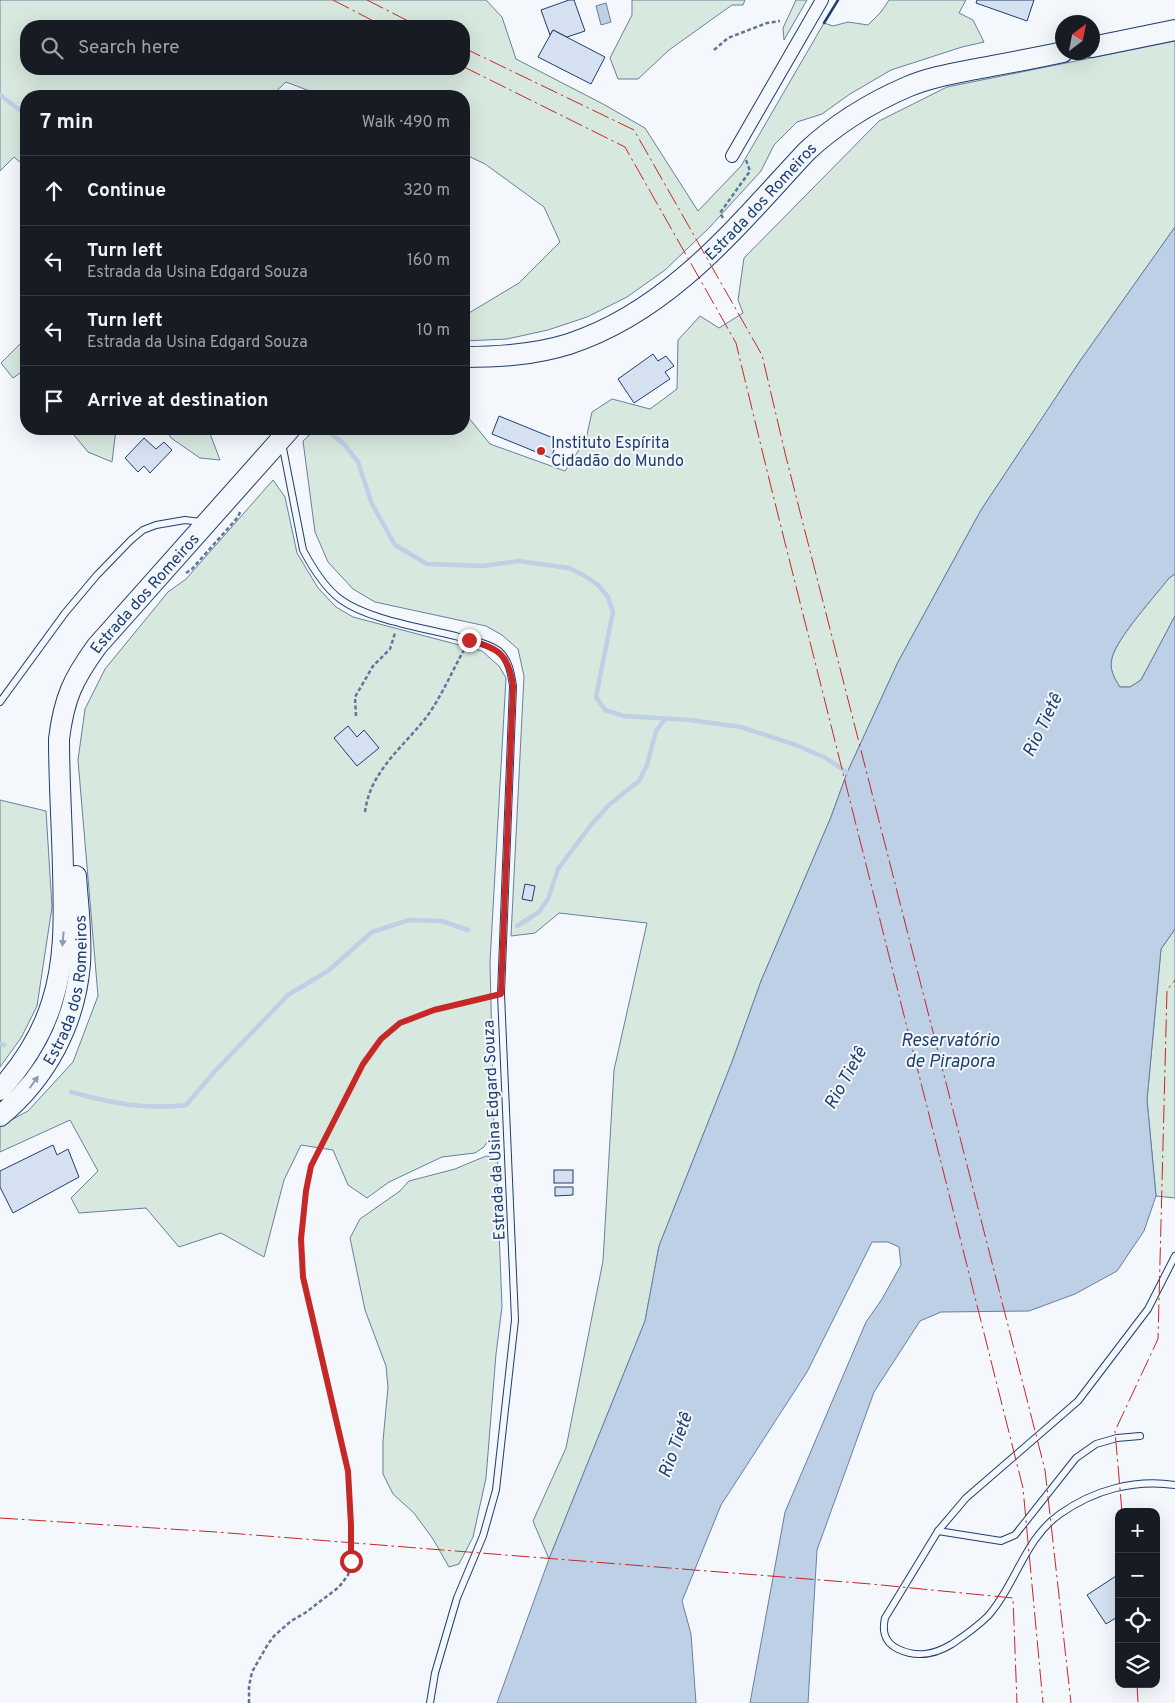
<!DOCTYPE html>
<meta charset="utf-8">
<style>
:root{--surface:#171b24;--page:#20242c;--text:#f1f3f6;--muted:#9ea1a6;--line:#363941}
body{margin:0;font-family:Overpass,sans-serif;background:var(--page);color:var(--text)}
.controls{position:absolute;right:15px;bottom:15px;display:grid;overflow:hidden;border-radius:10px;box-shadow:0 5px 20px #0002}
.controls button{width:45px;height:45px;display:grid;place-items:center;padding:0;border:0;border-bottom:1px solid var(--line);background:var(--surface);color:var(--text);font:25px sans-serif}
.compass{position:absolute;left:1055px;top:15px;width:45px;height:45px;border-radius:50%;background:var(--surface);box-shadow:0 5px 20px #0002;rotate:32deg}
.stop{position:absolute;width:15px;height:15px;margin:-11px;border:4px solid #c62828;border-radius:50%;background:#fff}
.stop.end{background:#c62828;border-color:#fff;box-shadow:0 1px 5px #0008}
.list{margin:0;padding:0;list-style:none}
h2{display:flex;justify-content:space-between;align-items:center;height:65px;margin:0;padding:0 20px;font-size:21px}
h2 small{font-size:16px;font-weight:400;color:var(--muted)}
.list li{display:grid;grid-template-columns:32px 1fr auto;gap:15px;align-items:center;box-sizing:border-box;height:70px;padding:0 20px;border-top:1px solid var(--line)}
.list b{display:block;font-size:19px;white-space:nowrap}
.list p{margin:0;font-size:16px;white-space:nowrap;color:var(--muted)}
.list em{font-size:16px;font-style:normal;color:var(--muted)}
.icon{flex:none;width:28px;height:28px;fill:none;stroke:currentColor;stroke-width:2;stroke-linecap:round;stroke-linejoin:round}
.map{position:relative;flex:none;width:1175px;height:1703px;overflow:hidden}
.search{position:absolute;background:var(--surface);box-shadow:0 5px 20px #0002;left:20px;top:20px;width:450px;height:55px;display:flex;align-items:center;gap:12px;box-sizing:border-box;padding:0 18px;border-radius:20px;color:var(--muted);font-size:19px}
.panel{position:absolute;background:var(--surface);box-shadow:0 5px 20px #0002;left:20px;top:90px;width:450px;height:345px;border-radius:20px}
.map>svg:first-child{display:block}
.green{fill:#d7e8df;stroke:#687fa3;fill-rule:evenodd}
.water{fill:#bed0e5;stroke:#687fa3}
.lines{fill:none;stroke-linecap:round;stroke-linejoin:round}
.stream{stroke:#bed0e5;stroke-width:4.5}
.building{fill:#d5e0f0;stroke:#1d3f73}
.service-casing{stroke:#1d3f73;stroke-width:8}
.minor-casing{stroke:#1d3f73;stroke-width:14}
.primary-casing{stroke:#1d3f73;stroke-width:22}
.path{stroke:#5e769c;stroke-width:2.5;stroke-dasharray:4 2.5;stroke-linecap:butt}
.service{stroke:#f4f7fb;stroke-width:6}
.minor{stroke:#f4f7fb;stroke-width:12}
.primary{stroke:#f4f7fb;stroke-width:20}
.wall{stroke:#1d3f73;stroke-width:2.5}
.power{stroke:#c62828;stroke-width:1;stroke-dasharray:18 4 2.5 4;stroke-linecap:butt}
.oneway{fill:#889bb7}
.route{stroke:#c62828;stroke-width:6}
.poi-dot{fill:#c62828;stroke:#f4f7fb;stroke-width:2}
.labels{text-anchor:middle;stroke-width:4;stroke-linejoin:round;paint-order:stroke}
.street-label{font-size:16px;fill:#1d3f73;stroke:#f4f7fb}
.poi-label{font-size:16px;fill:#1d3f73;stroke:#f4f7fb;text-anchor:start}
.water-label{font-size:18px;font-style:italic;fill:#1d3f73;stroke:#f4f7fb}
</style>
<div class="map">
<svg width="1175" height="1703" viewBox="0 0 1175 1703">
<rect width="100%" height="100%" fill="#f4f7fb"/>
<g class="green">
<path d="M0,0H486L502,17L516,59L603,104L645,128L698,211L741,166L824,23L833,26L848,22L868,25L881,12L889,0H966L959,13L973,20L984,42L962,47L891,70L850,94L822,114L797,122L774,145L761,171L709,228L665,270L627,297L587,317L548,330L507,339L464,341V316L519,283L560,242L544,207L485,164L464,154V96H323L286,82L271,96H26V167L14,157L0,171ZM26,26H464V69H26Z"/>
<path d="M632,0H745L743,5H732L669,50L638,79H618L610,58L632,15Z"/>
<path d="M796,0H807L784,40L783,28Z"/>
<path d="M1175,41V227L1080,361L981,510L898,662L847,773L831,817L761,981L732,1062L659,1246L645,1321L549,1559L533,1521L566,1448L603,1261L614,1070L647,923L559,913L535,933L511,936L524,676L518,649L502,635L486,626L375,602L353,589L328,562L315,532L303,441L316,429H464V412L490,444L565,471L586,439L592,412L612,399L650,409L677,389L678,340L700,316L719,328L743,313L738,300L744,258L879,121L947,87Z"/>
<path d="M26,338V369L13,378L1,363Z"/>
<path d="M69,429H116L112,462L88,452Z"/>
<path d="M166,429H210L209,431L220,460L200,458L171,438Z"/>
<path d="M273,480L285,497L297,553L318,588L336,607L353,617L482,651L499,666L506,678L490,962L494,1131L484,1147L475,1153L442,1157L389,1182L367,1198L348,1185L333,1150L301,1145L284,1180L264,1257L221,1233L179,1247L146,1208L79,1213L71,1198L98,1171L70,1120L0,1152V1126L28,1111L73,1062L98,996L78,760L85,709L105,669L168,592L186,579Z"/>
<path d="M1175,574V616L1141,680L1130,687H1120C1114,678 1109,669 1112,658C1116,639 1156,595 1169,578Z"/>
<path d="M0,800L46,811L52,907L37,1006L21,1038L0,1067Z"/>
<path d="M1175,929V1198L1156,1196L1147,1100L1161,949Z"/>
<path d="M486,1156L498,1158L497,1180L502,1307L496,1354L486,1478L473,1537L459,1564L449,1567L433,1539L414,1513L393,1494L383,1474V1441L388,1387L386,1366L365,1310L350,1238L360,1219L400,1191L409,1181L455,1169Z"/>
</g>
<g class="water">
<path d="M606,3L611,22L601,25L596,6Z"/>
<path d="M1175,227V574L1169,578C1156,595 1116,639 1112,658C1109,669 1114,678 1120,687H1130L1141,680L1175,616V929L1161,949L1147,1100L1156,1196L1144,1231L1117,1271L1075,1294L1029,1311L941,1312L920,1321L874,1392L817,1550L808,1703H750L785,1512L866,1322L882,1299L901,1265L899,1247L888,1242H872L807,1372L721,1505L682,1601L691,1634L696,1703H497L549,1559L645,1321L659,1246L732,1062L761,981L831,817L847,773L898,662L981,510L1080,361Z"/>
</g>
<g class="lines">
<g class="stream">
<path d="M0,95L26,115"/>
<path d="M325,429L344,444L358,462L372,504L395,545L427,564L482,566L519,561L569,568L585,576L598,585L608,597L613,612L596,697L605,710L624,716L690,720L741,727L796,745L826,758L851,775"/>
<path d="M517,926L539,912L548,899L558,869L591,825L610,804L639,781L647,765L656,731L665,719"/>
<path d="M0,1044L4,1045"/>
<path d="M71,1092C111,1103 144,1110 186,1105L216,1070L288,995L328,971L372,932L409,920L442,921L468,930"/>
</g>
</g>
<g class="building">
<path d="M569,0H574L585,31L567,37L553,30L550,35L541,10Z"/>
<path d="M977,0H1034L1027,21L976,3Z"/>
<path d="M553,30L605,57L591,84L538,57Z"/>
<path d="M653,354L658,361L666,356L674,366L665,372L670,379L634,403L618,379Z"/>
<path d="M499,416L558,440L551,458L492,434Z"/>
<path d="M144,438L156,449L164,442L172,450L150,473L144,466L138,472L125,458Z"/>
<path d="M348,726L357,737L364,730L379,748L357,766L334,738Z"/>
<path d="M525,884L535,886L532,901L522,899Z"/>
<path d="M53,1145L57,1155L68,1149L79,1177L13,1213L0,1187V1171Z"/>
<rect x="554" y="1170" width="19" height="13"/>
<path d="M555,1187H573V1195L555,1196Z"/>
<path d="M1119,1574V1616L1106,1624L1087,1595Z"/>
</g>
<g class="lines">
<g class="service-casing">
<g id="service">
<path d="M282,443L303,550C312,567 324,587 340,599C368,620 425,628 459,637C472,640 488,643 499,651C509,660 511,673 513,686L501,994L515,1320L496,1490L483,1536L457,1598L435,1673L430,1703"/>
<path d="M0,702L65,613L97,575L131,540L143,530L156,525L185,520L201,522"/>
<path d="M1175,1256L1148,1309L1078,1401L966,1498L938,1531L885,1618C882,1631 884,1642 898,1649C917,1658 934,1655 952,1644C964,1636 977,1627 988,1616C1015,1586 1025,1538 1060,1514C1094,1490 1134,1479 1175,1485"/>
<path d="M938,1531L1001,1541L1015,1535L1076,1458L1096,1444L1117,1438L1140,1436"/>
</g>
</g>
<g class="minor-casing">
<path id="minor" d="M732,156L822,0"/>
</g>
<g class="primary-casing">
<g id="primary">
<path d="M1092,47L1175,30"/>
<path id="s1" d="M464,357C499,357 534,355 569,344C670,311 737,226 807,151C836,124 870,103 907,87C930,77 956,73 981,68C1008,63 1036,58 1063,52"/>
<path id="s2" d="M0,1090C23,1064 42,1035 52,1002C66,959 64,913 63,869C62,825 59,782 59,739C64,698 73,679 97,646L290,429"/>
<path id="s3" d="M0,1116C46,1078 75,1024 80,964C82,935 78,905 76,876"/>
</g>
</g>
<g class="path">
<path d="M714,50L728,38L767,23L780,21"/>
<path d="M723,218L720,213L750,171L746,160"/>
<path d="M307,435L312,429"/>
<path d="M186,573L192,569L238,517L240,512"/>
<path d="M356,716L355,697L373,666L390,649L395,633"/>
<path d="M365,812C370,772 401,749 425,719C441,698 452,671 465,648"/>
<path d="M249,1703V1686L252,1672L268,1644L274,1636L291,1621L305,1613L339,1587L348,1575L351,1561V1525L348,1471L303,1277L301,1239L306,1191L311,1167L363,1064L381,1039L400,1023L434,1010L492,996"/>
</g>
<use href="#service" class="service"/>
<use href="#minor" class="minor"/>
<use href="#primary" class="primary"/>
<path class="wall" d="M824,23L838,0"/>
<g class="power">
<path d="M333,0L383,26"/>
<path d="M367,0L418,26"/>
<path d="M464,48L634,130L762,355L786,457L1045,1470L1071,1703"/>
<path d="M464,67L625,147L736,343L771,487L1023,1488L1043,1703"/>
<path d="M1122,1512L1115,1431L1158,1339L1167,990L1175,980"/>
<path d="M0,1518L216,1532L871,1584L1013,1598L1017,1703"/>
<path d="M1137,1684L1138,1702"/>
</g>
</g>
<defs><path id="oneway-solid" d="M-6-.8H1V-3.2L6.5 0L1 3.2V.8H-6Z" transform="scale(1.25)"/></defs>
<g class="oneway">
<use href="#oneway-solid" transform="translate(63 939) rotate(95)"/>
<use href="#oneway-solid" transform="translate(34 1082) rotate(-54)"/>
</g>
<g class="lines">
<path class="route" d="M351,1561V1525L348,1471L303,1277L301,1239L306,1191L311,1166L363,1064L381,1039L400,1023L434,1010L501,994L513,686C509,654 498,648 469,640"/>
</g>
<circle class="poi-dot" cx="541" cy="451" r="5"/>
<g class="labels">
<g class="street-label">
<text dy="6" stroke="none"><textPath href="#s1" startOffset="348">Estrada dos Romeiros</textPath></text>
<text dy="6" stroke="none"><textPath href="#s2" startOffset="540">Estrada dos Romeiros</textPath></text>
<text dy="6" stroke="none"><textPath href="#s3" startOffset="148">Estrada dos Romeiros</textPath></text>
<text transform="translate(493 1130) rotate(-93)" y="6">Estrada da Usina Edgard Souza</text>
</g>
<g class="poi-label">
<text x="551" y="448">Instituto Espírita<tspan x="551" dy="18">Cidadão do Mundo</tspan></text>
</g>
<g class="water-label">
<text transform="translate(1042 725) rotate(-64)" y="6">Rio Tietê</text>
<text x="950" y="1046">Reservatório<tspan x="950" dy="21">de Pirapora</tspan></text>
<text transform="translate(845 1078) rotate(-61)" y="6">Rio Tietê</text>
<text transform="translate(675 1445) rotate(-70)" y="6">Rio Tietê</text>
</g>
</g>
</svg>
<div class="controls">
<button>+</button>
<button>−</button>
<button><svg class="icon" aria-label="locate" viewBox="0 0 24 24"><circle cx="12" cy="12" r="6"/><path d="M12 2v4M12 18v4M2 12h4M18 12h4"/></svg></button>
<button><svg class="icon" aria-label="layers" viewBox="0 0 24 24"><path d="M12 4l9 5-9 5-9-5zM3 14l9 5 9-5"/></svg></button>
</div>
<svg class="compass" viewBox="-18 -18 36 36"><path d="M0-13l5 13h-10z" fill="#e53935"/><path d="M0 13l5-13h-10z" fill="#9ea1a6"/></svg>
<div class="stop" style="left:351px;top:1561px"></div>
<div class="stop end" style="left:469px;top:640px"></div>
<div class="search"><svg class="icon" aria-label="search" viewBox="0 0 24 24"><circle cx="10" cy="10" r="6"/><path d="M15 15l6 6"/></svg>Search here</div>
<section class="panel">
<h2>7 min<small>Walk · 490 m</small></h2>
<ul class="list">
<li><svg class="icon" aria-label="ahead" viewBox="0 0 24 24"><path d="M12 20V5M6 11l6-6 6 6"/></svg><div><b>Continue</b></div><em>320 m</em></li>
<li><svg class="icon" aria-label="left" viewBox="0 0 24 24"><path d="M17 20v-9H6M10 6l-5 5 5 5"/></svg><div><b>Turn left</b><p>Estrada da Usina Edgard Souza</p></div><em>160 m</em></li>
<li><svg class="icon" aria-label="left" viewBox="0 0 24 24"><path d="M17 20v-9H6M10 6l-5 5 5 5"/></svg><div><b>Turn left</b><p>Estrada da Usina Edgard Souza</p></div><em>10 m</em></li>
<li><svg class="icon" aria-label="arrive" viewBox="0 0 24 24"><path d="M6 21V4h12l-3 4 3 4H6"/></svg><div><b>Arrive at destination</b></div></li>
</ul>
</section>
</div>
